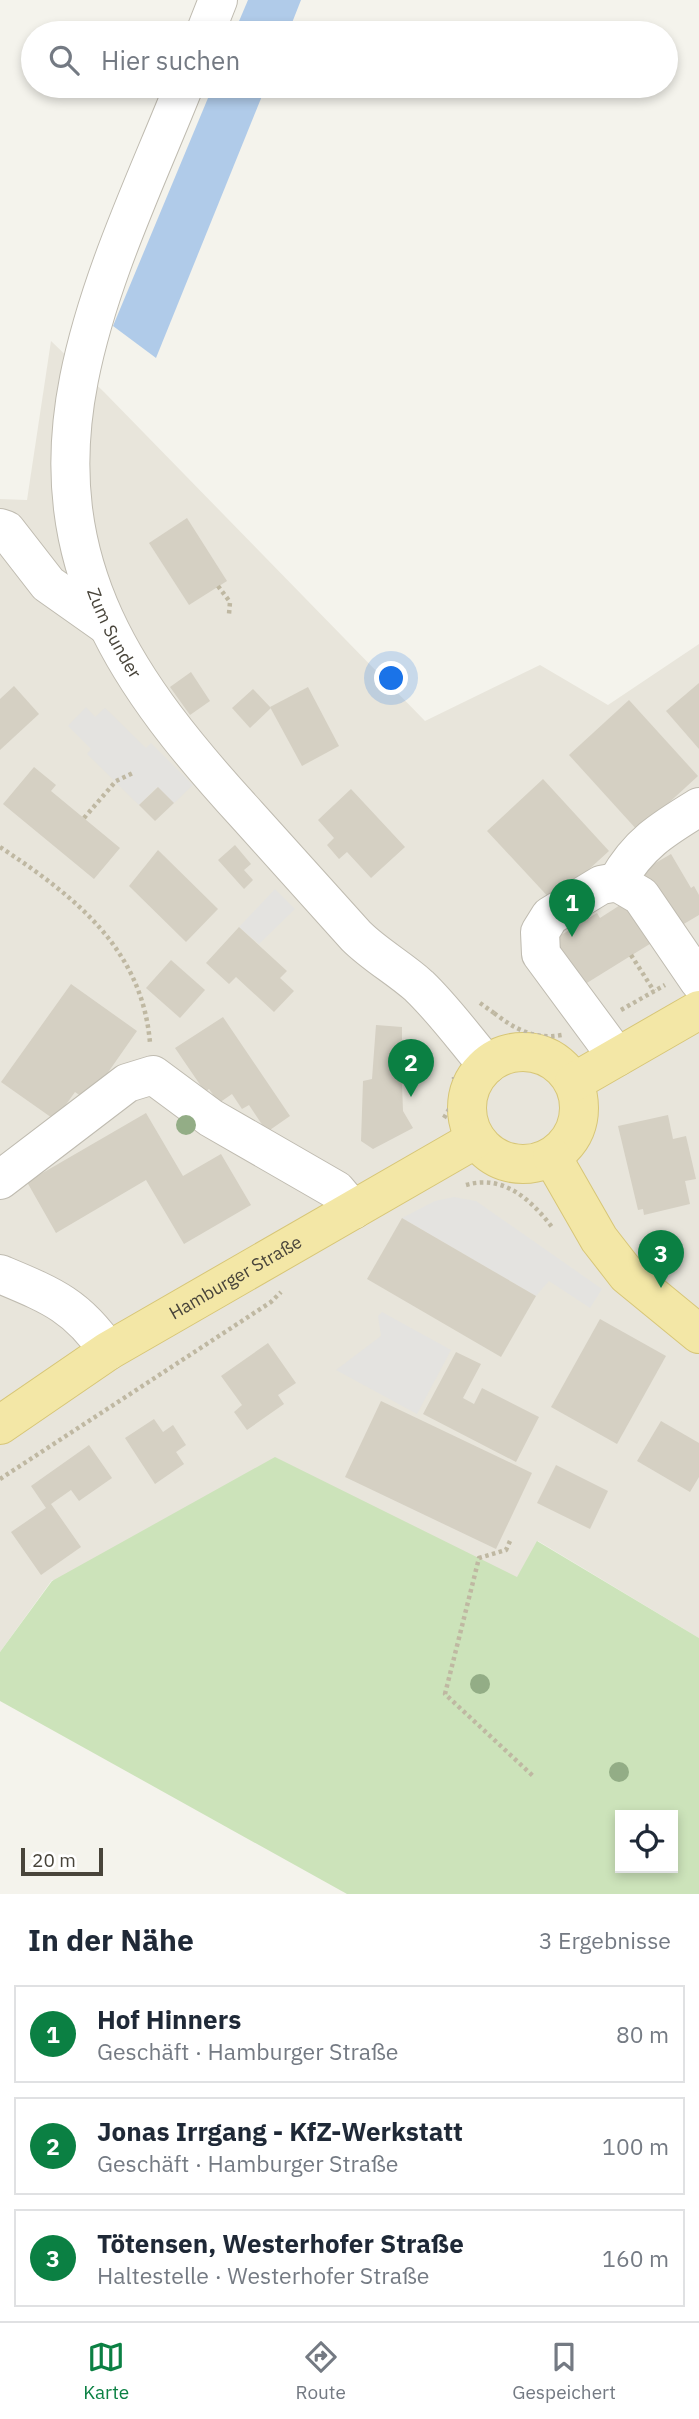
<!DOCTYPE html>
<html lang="de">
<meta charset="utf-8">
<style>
:root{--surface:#fff;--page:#f2f2f3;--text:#1f2937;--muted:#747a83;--line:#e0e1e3;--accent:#0b8043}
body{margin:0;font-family:"IBM Plex Sans",sans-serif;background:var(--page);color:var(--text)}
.controls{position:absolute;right:21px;bottom:21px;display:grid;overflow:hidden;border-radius:0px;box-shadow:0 4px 10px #0003}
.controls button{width:63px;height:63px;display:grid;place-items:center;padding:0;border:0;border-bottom:2px solid var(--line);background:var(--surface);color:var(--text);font:35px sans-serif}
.scale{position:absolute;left:21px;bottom:18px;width:82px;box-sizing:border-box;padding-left:7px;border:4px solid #48443a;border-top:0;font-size:19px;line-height:24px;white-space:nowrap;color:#48443a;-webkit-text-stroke:5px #fff;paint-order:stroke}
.you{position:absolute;left:392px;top:679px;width:24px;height:24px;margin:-18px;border:5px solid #fff;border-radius:50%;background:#1a73e8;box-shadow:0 0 0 10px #1a73e833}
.badge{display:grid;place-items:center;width:46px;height:46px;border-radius:50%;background:var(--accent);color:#fff;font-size:23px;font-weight:700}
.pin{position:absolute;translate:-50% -58px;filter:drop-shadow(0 2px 4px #0008)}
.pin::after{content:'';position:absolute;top:37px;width:24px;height:21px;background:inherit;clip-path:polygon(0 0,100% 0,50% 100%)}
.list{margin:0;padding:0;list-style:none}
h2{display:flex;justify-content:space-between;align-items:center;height:91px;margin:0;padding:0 28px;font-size:30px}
h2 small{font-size:23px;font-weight:400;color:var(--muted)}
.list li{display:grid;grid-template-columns:46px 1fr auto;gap:21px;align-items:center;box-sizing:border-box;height:98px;margin:0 14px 14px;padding:0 14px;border:2px solid var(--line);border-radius:0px}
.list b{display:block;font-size:26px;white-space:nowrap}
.list p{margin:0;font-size:23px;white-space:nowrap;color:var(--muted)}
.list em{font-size:23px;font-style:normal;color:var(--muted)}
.icon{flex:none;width:38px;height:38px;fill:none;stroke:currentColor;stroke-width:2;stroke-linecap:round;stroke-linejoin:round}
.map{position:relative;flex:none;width:699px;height:1894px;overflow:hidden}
.search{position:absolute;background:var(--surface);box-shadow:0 4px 10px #0003;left:21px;right:21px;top:21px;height:77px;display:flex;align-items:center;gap:18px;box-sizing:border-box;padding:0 24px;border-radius:38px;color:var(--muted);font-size:26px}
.sheet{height:427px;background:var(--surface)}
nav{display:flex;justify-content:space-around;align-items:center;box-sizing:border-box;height:98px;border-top:2px solid var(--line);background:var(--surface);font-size:19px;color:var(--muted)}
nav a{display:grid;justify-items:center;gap:4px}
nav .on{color:var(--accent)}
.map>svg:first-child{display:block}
.residential{fill:#e8e5db}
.green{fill:#cce3ba;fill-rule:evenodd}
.parking{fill:#e4e3e0}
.water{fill:#b0cbe9}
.building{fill:#d5d0c3}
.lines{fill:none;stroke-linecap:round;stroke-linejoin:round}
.minor-casing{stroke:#bfbbb0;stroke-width:40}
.major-casing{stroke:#d7c677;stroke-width:40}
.path{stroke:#bfb8a2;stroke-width:4.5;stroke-dasharray:3.5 3.5;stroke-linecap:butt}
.minor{stroke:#fff;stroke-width:38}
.major{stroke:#f3e7a6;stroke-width:38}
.tree{fill:#93ad86}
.labels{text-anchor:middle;stroke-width:5;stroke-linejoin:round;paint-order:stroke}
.street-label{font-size:18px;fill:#48443a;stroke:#fff}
</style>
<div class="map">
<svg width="699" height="1894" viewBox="0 0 699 1894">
<rect width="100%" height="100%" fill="#f4f3ec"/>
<path class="residential" d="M51,341L104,392L425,721L540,665L608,705L699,644V1638L538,1541L517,1578L52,1580L0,1652V499L27,500Z"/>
<path class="green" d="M275,1457L517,1577L537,1541L699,1638V1894H347L0,1701V1652L52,1581ZM620,1815H673V1868H620Z"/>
<g class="parking">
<path d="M86,707L95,717L105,708L146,748L151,743L193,785L174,803L157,787L139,805L87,754L91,749L68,726Z"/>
<path d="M275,889L295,909L259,944L239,927Z"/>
<path d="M454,1197L476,1201L602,1289L590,1308L549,1281L536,1296L402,1218L435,1201Z"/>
<path d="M382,1312L451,1350L417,1414L336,1370L381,1336L378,1316Z"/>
</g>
<g class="water">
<path d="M248,0H301L288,33H234Z"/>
<path d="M213,86H266L156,358L113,326Z"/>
</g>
<g class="building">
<path d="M187,518L227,581L189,605L149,543Z"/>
<path d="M191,672L210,701L190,715L170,687Z"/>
<path d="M699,683V749L666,711Z"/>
<path d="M14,686L39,714L0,750V699Z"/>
<path d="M308,687L339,746L302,766L270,707Z"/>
<path d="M253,689L271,708L250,728L232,708Z"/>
<path d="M629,700L698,776L638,831L569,755Z"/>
<path d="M34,767L56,785L51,791L120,848L94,879L3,804Z"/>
<path d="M543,779L609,851L553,902L487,831Z"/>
<path d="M158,787L174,803L155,821L139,805Z"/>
<path d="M351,789L405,847L371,878L347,852L339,859L327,845L334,838L318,820Z"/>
<path d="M235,845L251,864L244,870L253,880L244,889L218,860Z"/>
<path d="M158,850L218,909L186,942L129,886Z"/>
<path d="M671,854L691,888L694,886L699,895V915L682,925L640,872Z"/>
<path d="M628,900L653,942L582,986L553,940L597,913L600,918Z"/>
<path d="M239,927L287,971L280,978L294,991L274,1012L236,977L229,984L206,963Z"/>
<path d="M171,960L205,990L180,1018L146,988Z"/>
<path d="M71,984L137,1031L88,1101L75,1092L55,1120L1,1082Z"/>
<path d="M223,1017L290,1116L267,1132L249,1105L242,1109L232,1094L219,1103L209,1089L205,1092L175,1048Z"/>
<path d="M376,1025L402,1027V1040H414L415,1086L402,1084L403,1111L413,1128L373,1149L361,1141L363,1081L372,1079Z"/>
<path d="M146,1113L183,1176L221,1154L251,1205L184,1244L146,1180L56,1233L27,1182Z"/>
<path d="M668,1115L673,1139L686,1136L696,1179L685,1181L690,1204L644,1215L643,1209L638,1210L618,1126Z"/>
<path d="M402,1218L536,1296L501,1357L367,1279Z"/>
<path d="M600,1319L666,1356L617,1444L551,1407Z"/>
<path d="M268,1343L296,1383L278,1395L284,1404L247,1430L234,1412L242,1405L221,1376Z"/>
<path d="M456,1352L481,1364L463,1398L474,1404L482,1388L539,1417L516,1462L423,1414Z"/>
<path d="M381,1401L532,1473L496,1549L345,1477Z"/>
<path d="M154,1419L163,1432L173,1425L186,1445L176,1452L184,1464L155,1484L125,1438Z"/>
<path d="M661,1421L699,1443V1477L690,1492L637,1461Z"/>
<path d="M89,1445L112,1478L79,1501L71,1490L51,1504L81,1547L41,1575L11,1532L46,1508L31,1486Z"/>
<path d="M556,1465L608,1491L590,1529L537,1503Z"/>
</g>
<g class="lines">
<g class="minor-casing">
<g id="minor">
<path d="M205,33L218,0"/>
<path id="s1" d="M184,86C146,181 99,278 79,379C42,566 128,685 248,816C284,856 320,896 356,936C375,955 399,968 419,986C444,1010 465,1039 487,1065"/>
<path d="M0,528L6,530L48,584L106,625"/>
<path d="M617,882C638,844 663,829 699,807"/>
<path d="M617,1057L541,954L540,932L550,916L601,885L617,882L641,896L699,981"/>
<path d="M0,1180L127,1083L153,1075L211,1118L336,1190L353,1210"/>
<path d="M0,1274C50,1295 77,1305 108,1351"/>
</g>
</g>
<g class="major-casing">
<g id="major">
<circle cx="523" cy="1108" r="56"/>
<path d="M574,1082L699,1010"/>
<path d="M552,1157L599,1239L627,1275L699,1334"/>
<path id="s2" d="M0,1425L108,1351L476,1139"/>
</g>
</g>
<g class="path">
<path d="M218,586L230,602L229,614"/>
<path d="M84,818L116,781L135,772"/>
<path d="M0,847C74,896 142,948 150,1043"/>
<path d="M631,955L654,991"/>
<path d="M480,1003L494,1013"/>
<path d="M621,1010L665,985"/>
<path d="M494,1013C515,1029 534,1040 562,1035"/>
<path d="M444,1118L455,1099L454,1077"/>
<path d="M466,1185C504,1174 531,1200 552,1227"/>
<path d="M0,1479L271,1302L281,1292"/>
<path d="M510,1541L506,1550L479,1558L445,1694L533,1776"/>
</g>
<use href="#minor" class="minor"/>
<use href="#major" class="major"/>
</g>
<g class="tree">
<circle cx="186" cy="1125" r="10"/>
<circle cx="480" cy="1684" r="10"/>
<circle cx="619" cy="1772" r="10"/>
</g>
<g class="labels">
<g class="street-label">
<text dy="6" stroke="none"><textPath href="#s1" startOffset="574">Zum Sunder</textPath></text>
<text dy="6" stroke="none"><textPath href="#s2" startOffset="278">Hamburger Straße</textPath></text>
</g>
</g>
</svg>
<div class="controls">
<button><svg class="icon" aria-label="locate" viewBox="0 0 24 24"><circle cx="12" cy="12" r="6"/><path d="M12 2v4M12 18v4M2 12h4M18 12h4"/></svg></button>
</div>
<div class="scale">20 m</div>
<div class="you"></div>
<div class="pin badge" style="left:572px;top:937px">1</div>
<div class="pin badge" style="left:411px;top:1097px">2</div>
<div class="pin badge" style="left:661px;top:1288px">3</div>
<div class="search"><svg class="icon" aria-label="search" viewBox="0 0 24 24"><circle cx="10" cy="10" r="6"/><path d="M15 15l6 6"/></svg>Hier suchen</div>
</div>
<section class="sheet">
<h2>In der Nähe<small>3 Ergebnisse</small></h2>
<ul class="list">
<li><span class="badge">1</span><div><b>Hof Hinners</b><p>Geschäft · Hamburger Straße</p></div><em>80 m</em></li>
<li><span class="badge">2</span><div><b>Jonas Irrgang - KfZ-Werkstatt</b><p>Geschäft · Hamburger Straße</p></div><em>100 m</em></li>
<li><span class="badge">3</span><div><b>Tötensen, Westerhofer Straße</b><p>Haltestelle · Westerhofer Straße</p></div><em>160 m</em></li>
</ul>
</section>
<nav>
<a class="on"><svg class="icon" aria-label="map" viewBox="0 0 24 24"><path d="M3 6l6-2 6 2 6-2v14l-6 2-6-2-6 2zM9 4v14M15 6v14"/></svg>Karte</a>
<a><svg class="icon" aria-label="directions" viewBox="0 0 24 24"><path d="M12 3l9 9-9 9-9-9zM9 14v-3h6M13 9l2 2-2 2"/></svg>Route</a>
<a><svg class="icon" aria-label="saved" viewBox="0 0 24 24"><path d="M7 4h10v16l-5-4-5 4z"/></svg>Gespeichert</a>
</nav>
